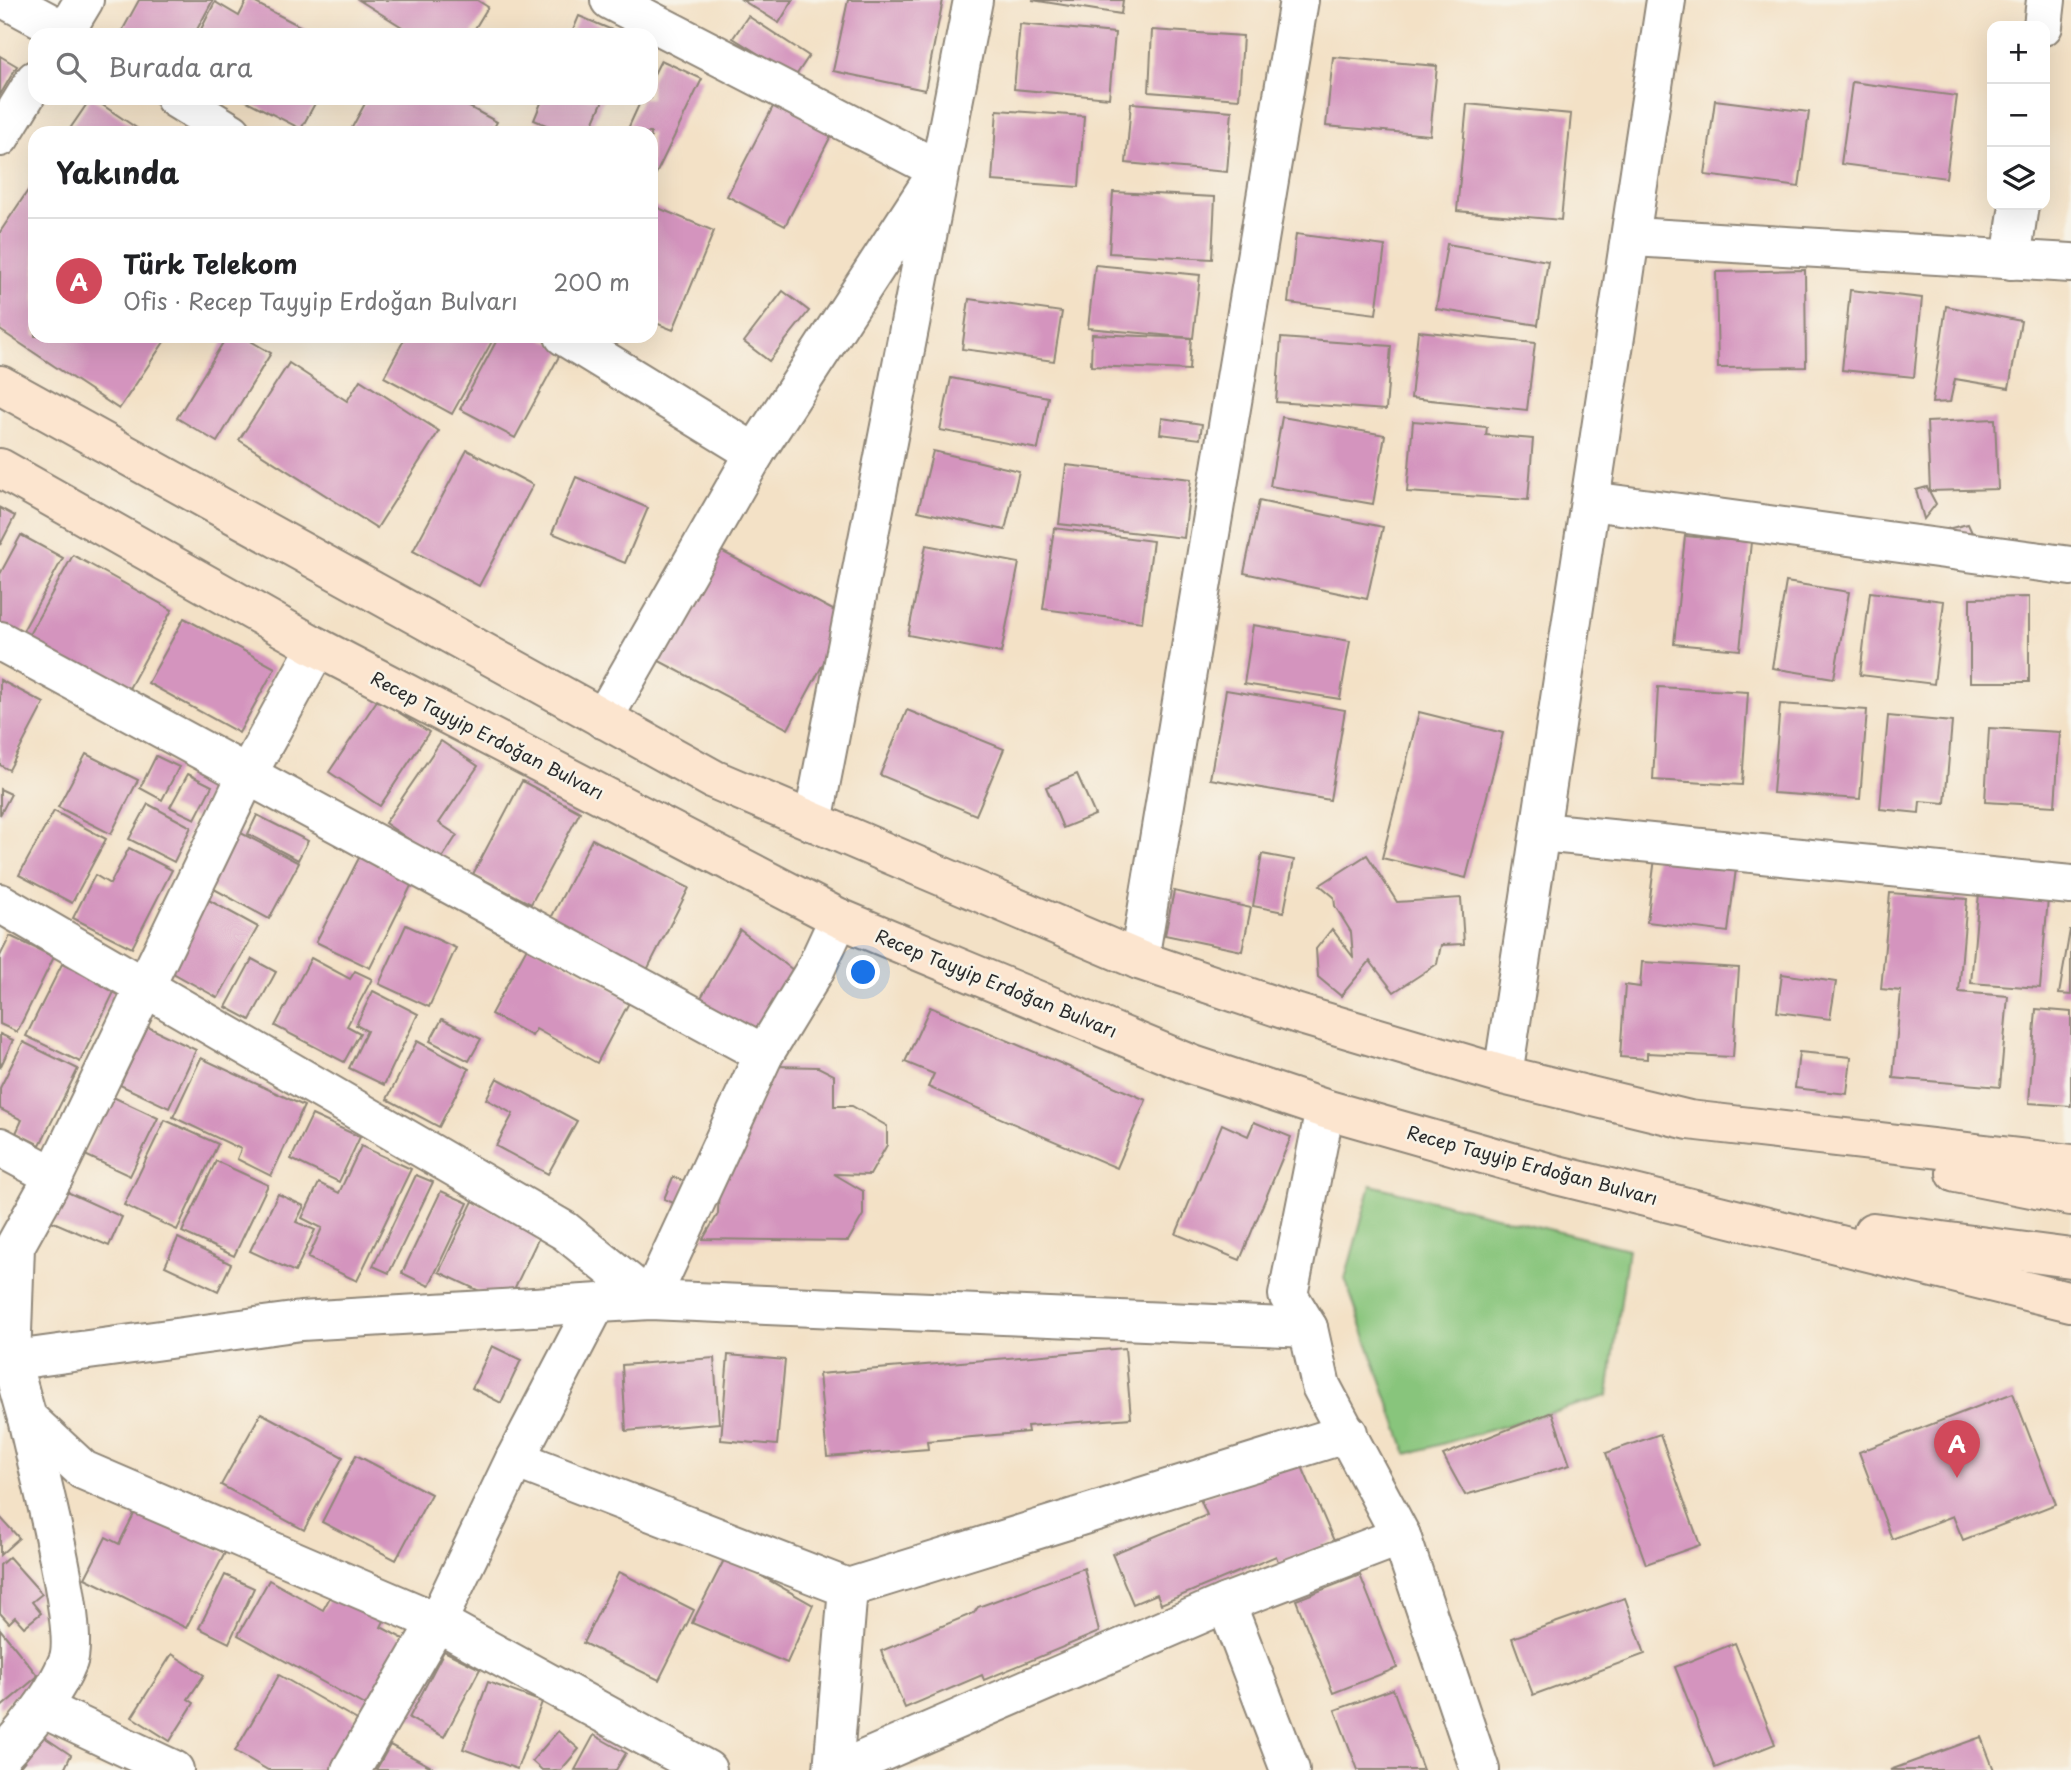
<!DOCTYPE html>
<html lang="tr">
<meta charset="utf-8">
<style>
:root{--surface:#fff;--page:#f2f2f2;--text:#202124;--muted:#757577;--line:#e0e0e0;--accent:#d1495b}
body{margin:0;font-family:"Playpen Sans",sans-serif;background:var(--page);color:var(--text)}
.controls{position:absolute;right:21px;top:21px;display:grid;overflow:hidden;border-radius:14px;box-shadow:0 7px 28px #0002}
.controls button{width:63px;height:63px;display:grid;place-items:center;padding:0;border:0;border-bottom:2px solid var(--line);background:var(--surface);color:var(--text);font:35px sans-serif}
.you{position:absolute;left:864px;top:973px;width:24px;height:24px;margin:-18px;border:5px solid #fff;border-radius:50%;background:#1a73e8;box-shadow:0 0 0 10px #1a73e833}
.badge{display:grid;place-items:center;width:46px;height:46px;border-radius:50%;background:var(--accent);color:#fff;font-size:23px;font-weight:700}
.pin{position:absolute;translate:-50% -58px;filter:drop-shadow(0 2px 4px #0008)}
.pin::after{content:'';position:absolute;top:37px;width:24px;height:21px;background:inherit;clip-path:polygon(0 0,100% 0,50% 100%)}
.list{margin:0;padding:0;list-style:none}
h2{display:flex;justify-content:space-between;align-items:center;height:91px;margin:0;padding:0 28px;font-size:30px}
h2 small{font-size:23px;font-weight:400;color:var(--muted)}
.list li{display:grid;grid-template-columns:46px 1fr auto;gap:21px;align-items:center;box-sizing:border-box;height:126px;padding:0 28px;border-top:2px solid var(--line)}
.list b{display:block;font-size:26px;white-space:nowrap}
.list p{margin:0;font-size:23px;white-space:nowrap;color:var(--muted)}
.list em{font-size:23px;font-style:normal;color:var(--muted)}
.icon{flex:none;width:38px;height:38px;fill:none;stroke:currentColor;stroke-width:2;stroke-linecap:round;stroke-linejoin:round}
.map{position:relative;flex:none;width:2071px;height:1770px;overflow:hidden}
.search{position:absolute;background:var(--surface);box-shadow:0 7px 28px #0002;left:28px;top:28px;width:630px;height:77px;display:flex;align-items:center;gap:18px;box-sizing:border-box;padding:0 24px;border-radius:21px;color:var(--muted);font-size:26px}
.panel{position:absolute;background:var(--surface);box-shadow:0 7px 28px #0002;left:28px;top:126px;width:630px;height:217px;border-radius:21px}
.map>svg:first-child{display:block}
.green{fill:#88c57b;stroke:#5a7853;stroke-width:2}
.building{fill:#d494be}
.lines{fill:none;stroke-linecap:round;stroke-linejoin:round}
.street-casing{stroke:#8f8678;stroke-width:42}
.secondary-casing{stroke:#8f8678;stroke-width:42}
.street{stroke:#fff;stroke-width:38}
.secondary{stroke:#fce5cf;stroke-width:38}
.labels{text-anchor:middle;stroke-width:5;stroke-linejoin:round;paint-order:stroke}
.street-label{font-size:18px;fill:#2b2b2b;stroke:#f7f3e8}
</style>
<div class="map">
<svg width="2071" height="1770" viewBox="0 0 2071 1770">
<rect width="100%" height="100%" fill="#f7f3e8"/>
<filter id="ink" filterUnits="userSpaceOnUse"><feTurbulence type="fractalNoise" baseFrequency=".0143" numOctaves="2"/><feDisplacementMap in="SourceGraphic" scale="14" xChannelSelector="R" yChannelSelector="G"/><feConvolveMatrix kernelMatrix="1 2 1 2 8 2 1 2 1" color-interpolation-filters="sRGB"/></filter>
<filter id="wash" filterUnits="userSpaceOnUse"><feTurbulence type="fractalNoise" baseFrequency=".00686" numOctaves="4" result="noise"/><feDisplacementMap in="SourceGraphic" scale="28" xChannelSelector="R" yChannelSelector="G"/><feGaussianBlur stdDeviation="1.57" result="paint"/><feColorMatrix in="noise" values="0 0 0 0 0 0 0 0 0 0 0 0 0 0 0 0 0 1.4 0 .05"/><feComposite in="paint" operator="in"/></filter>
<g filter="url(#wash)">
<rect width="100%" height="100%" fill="#f3e1c6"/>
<path class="green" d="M1371,1185L1628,1249L1608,1396L1407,1454L1345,1279Z"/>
<g id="blocks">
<g class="building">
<path d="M139,0H213L194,35H130L122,31Z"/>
<path d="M247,0H250L317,35H198L215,2L239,16Z"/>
<path d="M359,0H477L488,7L471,35H415Z"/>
<path d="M742,0H793L779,23Z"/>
<path d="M848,0H943L925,90L833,71Z"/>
<path d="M1032,0H1123L1121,14Z"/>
<path d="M579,16L624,35H571Z"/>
<path d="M748,16L809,56L795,77L733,38Z"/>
<path d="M1020,24L1115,33L1109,98L1014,89Z"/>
<path d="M1152,30L1243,36L1239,99L1149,92Z"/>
<path d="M0,56L17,66L0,95Z"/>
<path d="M1333,57L1437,66L1430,135L1326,126Z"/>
<path d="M661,60L702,79L656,174L651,172V133H626L642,98H651V80Z"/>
<path d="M1852,82L1957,96L1946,178L1841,164Z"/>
<path d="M779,95L837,124L785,226L727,196Z"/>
<path d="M91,98H92L144,133H67Z"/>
<path d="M241,98H318L301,129Z"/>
<path d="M368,98H453L497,122L491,133H349Z"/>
<path d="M543,98H604L589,133H565L534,120Z"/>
<path d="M1715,100L1809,112L1799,187L1705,175Z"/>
<path d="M1131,103L1232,111L1227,172L1126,163Z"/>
<path d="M1467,104L1571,114L1561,220L1457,211Z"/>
<path d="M997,110L1084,116L1079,187L992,181Z"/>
<path d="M35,180V336H168L119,409L0,330V232Z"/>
<path d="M1113,192L1215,197L1212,259L1109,253Z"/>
<path d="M651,205L714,231L673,330L651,321Z"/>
<path d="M1296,234L1385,246L1376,314L1288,303Z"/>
<path d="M1447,244L1548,261L1538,325L1436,309Z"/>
<path d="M1095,265L1200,275L1193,338L1088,328Z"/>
<path d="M1805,270L1806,367L1718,368L1716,272Z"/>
<path d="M1850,290L1922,298L1914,377L1842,370Z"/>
<path d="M783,291L809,311L769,361L744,342Z"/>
<path d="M969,299L1062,312L1054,361L962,349Z"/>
<path d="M1946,306L2021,321L2009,388L1955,379L1950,402L1932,403Z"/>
<path d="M1418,331L1535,343L1527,410L1411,398Z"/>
<path d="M1092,334L1191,338L1189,370L1091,366Z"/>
<path d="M227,336H242L271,353L217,442L177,418Z"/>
<path d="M406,336H495L452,414L384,377Z"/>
<path d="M499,336H538L563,349L515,438L460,409Z"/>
<path d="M1281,338L1391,346L1386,410L1276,402Z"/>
<path d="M289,363L347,401L360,380L439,431L377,528L239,440Z"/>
<path d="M951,378L1048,397L1038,449L940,430Z"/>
<path d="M1282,417L1385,435L1373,504L1270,486Z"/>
<path d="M1162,418L1202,424L1200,439L1160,434Z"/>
<path d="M1995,419L1998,489L1930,491L1927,422Z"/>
<path d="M1413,421L1487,427L1486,435L1533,439L1528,500L1407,492Z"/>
<path d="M467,450L533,485L479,586L413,551Z"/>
<path d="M933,451L1019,471L1005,530L918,511Z"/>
<path d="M1066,465L1191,479L1184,538L1059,524Z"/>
<path d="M576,477L648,508L625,563L552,533Z"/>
<path d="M1927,487L1936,504L1924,519L1916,490Z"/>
<path d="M1259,501L1383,527L1367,599L1244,573Z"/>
<path d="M0,508L15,516L0,545Z"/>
<path d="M1968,524L1974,537L1951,542L1947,529Z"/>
<path d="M1054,528L1153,541L1142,622L1043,609Z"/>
<path d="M21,535L63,558L18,640L0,630V574Z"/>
<path d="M1685,536L1751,542L1740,650L1674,644Z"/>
<path d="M708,544L848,618L788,729L648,655Z"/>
<path d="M926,545L1019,563L1001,653L908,635Z"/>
<path d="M73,555L172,610L126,694L26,640Z"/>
<path d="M1786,582L1849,592L1834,678L1772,668Z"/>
<path d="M1870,592L1944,601L1934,684L1860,675Z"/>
<path d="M2029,597V682H1970V598Z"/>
<path d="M184,618L275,668L239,733L148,683Z"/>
<path d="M1253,625L1350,641L1340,699L1244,684Z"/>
<path d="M0,680L44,703L9,770L0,765Z"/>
<path d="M1658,687L1748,692L1742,785L1653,780Z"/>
<path d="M1226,690L1345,710L1330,800L1210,779Z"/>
<path d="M378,699L429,732L380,806L329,772Z"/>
<path d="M1780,704L1867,710L1860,799L1773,793Z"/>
<path d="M907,710L1004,749L976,815L880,775Z"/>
<path d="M1419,712L1503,733L1466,878L1382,858Z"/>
<path d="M1888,716L1952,722L1945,803L1920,801L1919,813L1880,809Z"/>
<path d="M1989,728L2060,732L2055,806L1985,802Z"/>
<path d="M441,741L478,766L439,823L457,835L440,861L385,823Z"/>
<path d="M86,754L138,780L111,834L58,807Z"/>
<path d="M156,756L179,767L162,800L140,788Z"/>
<path d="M188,774L212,786L195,819L170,807Z"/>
<path d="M1077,774L1095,815L1063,828L1046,787Z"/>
<path d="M522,781L580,812L531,904L473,874Z"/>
<path d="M0,789L11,794L0,815Z"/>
<path d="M148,804L191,827L174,862L129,839Z"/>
<path d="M54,811L106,839L72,903L19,875Z"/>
<path d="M257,815L308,841L298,860L248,834Z"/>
<path d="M235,830L299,863L269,919L205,884Z"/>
<path d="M592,839L689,888L647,970L550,920Z"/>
<path d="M129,848L172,870L132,948L73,918L95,875L110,884Z"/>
<path d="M363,850L416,876L370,968L316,942Z"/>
<path d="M1656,850L1737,861L1728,932L1647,922Z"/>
<path d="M1262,854L1294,860L1284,912L1253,906Z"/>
<path d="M1367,855L1397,902L1461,898L1464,944L1441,945L1437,964L1394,992L1370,961L1341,996L1318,977L1316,949L1332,929L1353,957L1351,932L1335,906L1334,897L1320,885Z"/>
<path d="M1174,891L1251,908L1242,951L1165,935Z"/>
<path d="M1890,893L1967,899L1959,992L2008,996L2000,1087L1893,1078L1901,991L1881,989Z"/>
<path d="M1979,893L2048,899L2040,988L1971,983Z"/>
<path d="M205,898L258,927L218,998L166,969Z"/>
<path d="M406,925L456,948L429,1007L379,984Z"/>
<path d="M740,930L793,970L754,1039L695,1008Z"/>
<path d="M2070,930H2071V995L2059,994Z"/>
<path d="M10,936L54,957L17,1032L0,1024V956Z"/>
<path d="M529,944L631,999L597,1063L536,1029L532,1036L491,1014Z"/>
<path d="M311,958L350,979L355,971L372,979L347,1026L360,1033L344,1062L275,1026Z"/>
<path d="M252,959L276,972L250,1020L226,1007Z"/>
<path d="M1642,962L1739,968L1733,1057L1647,1053V1059L1620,1057L1625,985L1640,987Z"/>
<path d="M62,964L115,990L80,1062L26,1036Z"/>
<path d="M1782,974L1836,982L1830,1019L1777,1012Z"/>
<path d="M373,991L418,1014L384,1085L349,1068L367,1031L356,1025Z"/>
<path d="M930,1007L1146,1100L1117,1168L928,1087L934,1074L905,1062Z"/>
<path d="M2036,1009L2071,1012V1106L2029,1103Z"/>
<path d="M442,1019L481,1039L469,1061L430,1041Z"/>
<path d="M148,1027L196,1050L169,1108L120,1085Z"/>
<path d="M0,1034L13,1040L0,1068Z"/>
<path d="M417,1041L469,1069L439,1127L387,1099Z"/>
<path d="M23,1042L78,1069L40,1145L16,1133L22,1120L0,1109V1088Z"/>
<path d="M1799,1052L1851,1057L1847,1094L1795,1088Z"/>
<path d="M201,1058L304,1106L271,1176L237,1159L241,1149L173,1117Z"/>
<path d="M776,1066L818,1067L834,1075V1106H852L887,1126V1145L870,1175L834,1174L863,1191V1215L848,1241L703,1239L718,1214L719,1186Z"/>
<path d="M497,1078L577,1121L548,1174L496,1146L513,1114L486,1099Z"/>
<path d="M113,1097L158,1118L130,1176L85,1155Z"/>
<path d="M312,1115L360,1137L339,1182L291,1159Z"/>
<path d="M165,1120L218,1144L177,1230L124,1205Z"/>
<path d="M1254,1122L1291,1137L1240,1260L1176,1234L1222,1124L1248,1136Z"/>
<path d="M361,1146L411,1169L357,1281L308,1258L322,1228L302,1218L319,1183L339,1193Z"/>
<path d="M216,1161L268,1185L234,1256L182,1232Z"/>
<path d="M416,1175L433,1182L389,1273L373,1266Z"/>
<path d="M673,1177L687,1182L678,1205L664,1199Z"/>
<path d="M65,1191L122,1217L109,1246L51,1221Z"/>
<path d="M441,1191L468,1203L429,1286L402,1273Z"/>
<path d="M278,1194L304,1206L296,1222L315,1230L295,1272L250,1251Z"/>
<path d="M473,1201L541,1233L507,1304L439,1272Z"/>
<path d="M178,1238L231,1264L218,1291L165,1266Z"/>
<path d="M492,1346L521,1360L501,1403L472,1388Z"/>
<path d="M1125,1348L1131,1418L1027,1426L1028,1432L927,1441L928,1449L827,1457L819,1374Z"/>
<path d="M728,1355L785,1360L777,1445L721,1440Z"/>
<path d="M714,1358L719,1423L626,1431L622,1365Z"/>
<path d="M2013,1393L2056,1504L1963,1540L1953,1516L1892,1539L1859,1452Z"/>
<path d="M1552,1412L1570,1465L1465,1495L1443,1455Z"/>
<path d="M261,1413L343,1457L304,1530L221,1485Z"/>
<path d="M1660,1434L1700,1545L1646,1564L1606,1453Z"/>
<path d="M356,1455L431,1494L396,1560L322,1522Z"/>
<path d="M1298,1457L1334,1541L1279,1564L1276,1556L1161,1604L1157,1594L1133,1604L1112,1554L1207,1515L1200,1499Z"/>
<path d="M137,1508L225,1553L186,1628L85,1578L106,1537L119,1544Z"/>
<path d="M0,1517L19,1538L0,1555Z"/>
<path d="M726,1556L813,1605L787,1663L692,1623Z"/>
<path d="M9,1557L42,1594L32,1602L41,1613L24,1627L15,1617L9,1623L0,1613V1565Z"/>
<path d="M1084,1568L1099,1632L984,1680L982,1675L905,1708L881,1651L974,1613L978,1607Z"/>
<path d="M619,1572L694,1610L659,1680L583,1643Z"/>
<path d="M225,1575L254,1588L229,1643L199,1628Z"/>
<path d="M1360,1575L1397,1668L1333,1693L1296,1600Z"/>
<path d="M269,1580L323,1610L334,1590L385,1619L381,1627L413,1644L375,1711L238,1635Z"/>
<path d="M1625,1598L1645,1654L1533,1695L1512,1638Z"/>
<path d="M0,1629L38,1676L0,1708Z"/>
<path d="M1735,1643L1775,1744L1715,1768L1675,1667Z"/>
<path d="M444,1651L480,1669L444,1737L409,1718Z"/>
<path d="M172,1654L204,1675L188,1699L194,1703L170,1741L132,1717Z"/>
<path d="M279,1675L366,1725L340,1770H268L235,1751Z"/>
<path d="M488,1682L542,1702L517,1769L463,1749Z"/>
<path d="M1393,1689L1423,1770H1358L1335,1710Z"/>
<path d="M558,1731L579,1749L561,1770H542L532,1761Z"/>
<path d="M594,1735L626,1753L616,1770H575Z"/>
<path d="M44,1737L71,1755L64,1770H0L10,1762L18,1769Z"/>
<path d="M1981,1737L1994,1770H1890Z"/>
<path d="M390,1745L437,1770H376Z"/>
</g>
</g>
</g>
<g filter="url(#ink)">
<use href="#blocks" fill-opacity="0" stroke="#8f8678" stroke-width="2"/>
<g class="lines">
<g class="street-casing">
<g id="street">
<path d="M7,0L72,35"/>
<path d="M2043,26L2046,0"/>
<path d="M63,35L84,0"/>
<path d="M175,98L232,133"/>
<path d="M0,137L35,80"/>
<path d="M1633,237L2071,263"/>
<path d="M2011,260L2019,205"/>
<path d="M564,336L755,453"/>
<path d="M1591,501L2071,566"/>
<path d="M0,641L764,1054"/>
<path d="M317,647L248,773L54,1176L15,1246L11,1361L27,1418L83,1470L437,1622L707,1770"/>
<path d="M603,719L755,453L939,170L610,0"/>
<path d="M813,822L973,0"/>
<path d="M1541,832L2071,885"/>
<path d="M0,903L565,1231L650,1300L764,1054L815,970L839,918"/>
<path d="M1139,960L1299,0"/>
<path d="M1503,1075L1666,0"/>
<path d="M1325,1109L1288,1295L1308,1328L1321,1386L1401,1536L1480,1770"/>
<path d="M0,1147L54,1176"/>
<path d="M0,1362L301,1321L650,1300L1308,1328"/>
<path d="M515,1459L848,1588L1348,1433"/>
<path d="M1226,1603L1290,1770"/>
<path d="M42,1708L174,1770"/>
<path d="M0,1757C26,1730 54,1696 68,1661C81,1627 36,1462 27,1418"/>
<path d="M351,1770L437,1622L515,1459L596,1304"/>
<path d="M833,1770L848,1588"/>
<path d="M840,1770L1226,1603L1401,1536"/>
</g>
</g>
<g class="secondary-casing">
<g id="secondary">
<path d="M0,385L713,779L1139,960L1298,1014L1503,1075L1689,1120L2071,1164"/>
<path d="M0,468L317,647L839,918L1193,1065L1325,1109L1557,1175L2071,1302"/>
<path d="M1956,1173L2071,1196"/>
<path d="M1873,1232L2071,1258"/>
</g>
</g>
<use href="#street" class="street"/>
<use href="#secondary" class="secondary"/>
</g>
</g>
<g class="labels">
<g class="street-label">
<text transform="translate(487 736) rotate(27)" y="6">Recep Tayyip Erdoğan Bulvarı</text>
<text transform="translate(996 984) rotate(22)" y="6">Recep Tayyip Erdoğan Bulvarı</text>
<text transform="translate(1532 1166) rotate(15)" y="6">Recep Tayyip Erdoğan Bulvarı</text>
</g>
</g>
</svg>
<div class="controls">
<button>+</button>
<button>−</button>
<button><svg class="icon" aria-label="layers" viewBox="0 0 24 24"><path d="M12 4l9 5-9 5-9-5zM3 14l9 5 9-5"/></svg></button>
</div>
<div class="you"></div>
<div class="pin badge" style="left:1957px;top:1478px">A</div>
<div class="search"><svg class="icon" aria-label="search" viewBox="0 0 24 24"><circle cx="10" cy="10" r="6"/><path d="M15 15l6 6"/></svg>Burada ara</div>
<section class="panel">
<h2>Yakında<small></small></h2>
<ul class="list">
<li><span class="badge">A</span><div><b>Türk Telekom</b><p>Ofis · Recep Tayyip Erdoğan Bulvarı</p></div><em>200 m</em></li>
</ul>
</section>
</div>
